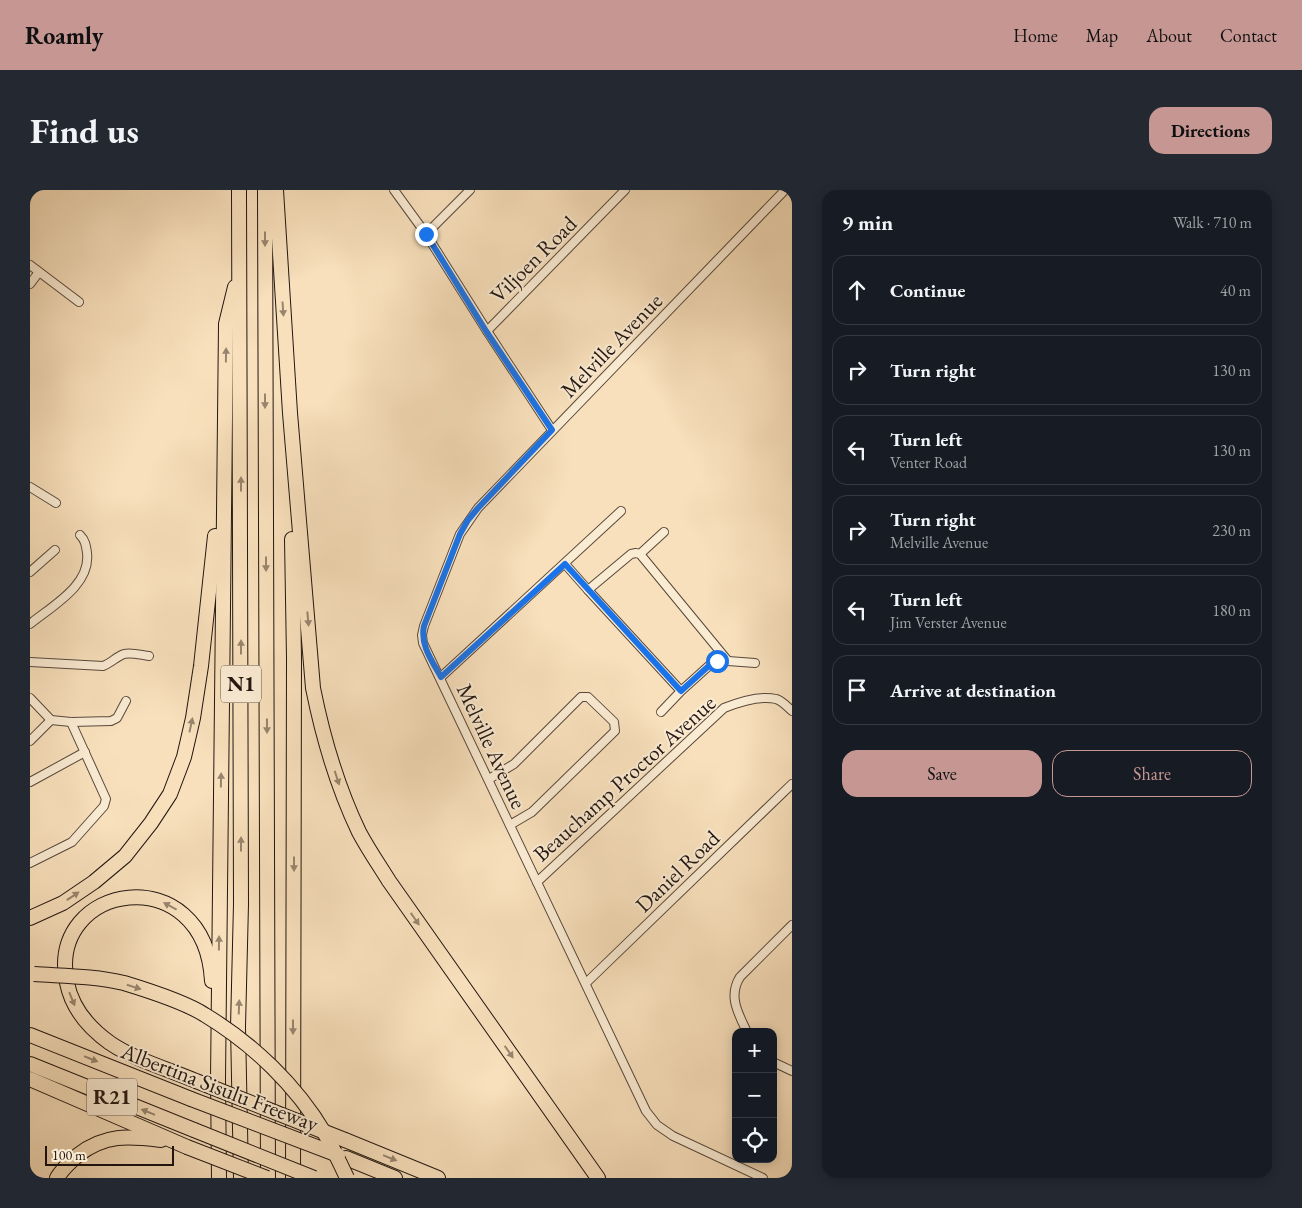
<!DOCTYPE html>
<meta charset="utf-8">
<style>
:root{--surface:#171b24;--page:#242831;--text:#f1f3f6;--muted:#9ea1a6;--line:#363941;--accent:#c59692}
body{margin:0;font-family:"EB Garamond",serif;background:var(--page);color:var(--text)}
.controls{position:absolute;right:15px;bottom:15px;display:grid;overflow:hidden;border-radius:10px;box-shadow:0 2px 12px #0003}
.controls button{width:45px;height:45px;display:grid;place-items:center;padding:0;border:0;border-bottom:1px solid var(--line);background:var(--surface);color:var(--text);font:25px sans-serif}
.scale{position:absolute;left:15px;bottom:12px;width:129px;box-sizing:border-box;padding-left:5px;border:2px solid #221510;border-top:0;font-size:14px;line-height:18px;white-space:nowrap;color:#221510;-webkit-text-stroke:4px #faebd3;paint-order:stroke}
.stop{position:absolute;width:15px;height:15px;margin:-11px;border:4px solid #1a73e8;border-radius:50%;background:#fff}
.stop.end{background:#1a73e8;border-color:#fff;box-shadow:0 1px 5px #0008}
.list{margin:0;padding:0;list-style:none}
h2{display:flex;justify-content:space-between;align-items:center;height:65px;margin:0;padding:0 20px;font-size:21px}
h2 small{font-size:16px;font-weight:400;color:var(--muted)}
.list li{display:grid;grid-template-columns:32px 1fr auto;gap:15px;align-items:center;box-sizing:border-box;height:70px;margin:0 10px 10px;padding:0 10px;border:1px solid var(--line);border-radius:15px}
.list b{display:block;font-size:19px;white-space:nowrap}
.list p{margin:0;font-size:16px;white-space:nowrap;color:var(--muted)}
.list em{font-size:16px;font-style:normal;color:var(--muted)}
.actions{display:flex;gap:10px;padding:15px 20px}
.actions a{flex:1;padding:11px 0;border:1px solid var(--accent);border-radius:15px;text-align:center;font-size:18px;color:var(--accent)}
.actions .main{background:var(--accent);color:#111}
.icon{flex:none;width:28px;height:28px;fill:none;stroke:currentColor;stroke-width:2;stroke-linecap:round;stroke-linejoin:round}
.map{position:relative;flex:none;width:762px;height:988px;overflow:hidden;border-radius:15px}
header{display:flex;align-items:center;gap:30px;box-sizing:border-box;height:70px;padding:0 25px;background:var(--accent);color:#111}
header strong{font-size:24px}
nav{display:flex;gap:28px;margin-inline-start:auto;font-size:18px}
.intro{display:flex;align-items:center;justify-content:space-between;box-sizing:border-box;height:120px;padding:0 30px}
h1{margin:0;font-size:35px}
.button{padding:12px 22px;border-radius:15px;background:var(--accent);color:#111;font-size:18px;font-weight:700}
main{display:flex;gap:30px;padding:0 30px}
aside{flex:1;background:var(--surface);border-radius:15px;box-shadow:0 2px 12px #0003}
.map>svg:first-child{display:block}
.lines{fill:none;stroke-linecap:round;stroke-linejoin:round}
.minor-casing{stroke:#58483b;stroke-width:10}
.motorway-casing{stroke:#221510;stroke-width:16}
.minor{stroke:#faebd3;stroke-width:8}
.motorway{stroke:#f8e0bc;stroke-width:14}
.motorway-bridge-casing{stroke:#221510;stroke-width:16;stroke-linecap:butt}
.motorway-bridge{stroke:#f8e0bc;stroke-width:14}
.oneway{fill:#98856f}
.route{stroke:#1a73e8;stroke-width:6}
.labels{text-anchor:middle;stroke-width:4;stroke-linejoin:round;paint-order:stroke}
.shield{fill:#faebd3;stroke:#63554a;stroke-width:1}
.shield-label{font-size:21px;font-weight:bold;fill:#221510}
.street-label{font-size:22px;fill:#221510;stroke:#faebd3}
</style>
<header>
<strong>Roamly</strong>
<nav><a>Home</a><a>Map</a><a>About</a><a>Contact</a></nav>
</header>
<div class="intro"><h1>Find us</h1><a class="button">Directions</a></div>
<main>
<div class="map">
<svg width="762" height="988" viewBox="0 0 762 988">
<rect width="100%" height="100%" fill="#f8e0bc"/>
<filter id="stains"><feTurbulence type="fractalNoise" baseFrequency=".004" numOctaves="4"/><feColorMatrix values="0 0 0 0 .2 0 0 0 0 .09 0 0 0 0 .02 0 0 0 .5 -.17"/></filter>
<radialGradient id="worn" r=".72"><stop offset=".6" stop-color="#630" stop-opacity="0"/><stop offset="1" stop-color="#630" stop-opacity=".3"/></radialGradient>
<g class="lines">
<g class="minor-casing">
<g id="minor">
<path d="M364,0L396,44L457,141L522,240"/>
<path d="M396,44L440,0"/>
<path d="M0,75L49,112"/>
<path d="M0,94L9,82"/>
<path d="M457,141L595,0"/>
<path d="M0,297L26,313"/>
<path d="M610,364L634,342"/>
<path d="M535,374L558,400"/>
<path d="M0,382L25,360"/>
<path d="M0,434C22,416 61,395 57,363C56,355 55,350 50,345"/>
<path d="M698,471L725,473"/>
<path d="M0,472L73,476C81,473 86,467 94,464C101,462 111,465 119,466"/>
<path d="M411,487L591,321"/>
<path d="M0,508L21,530L41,532L81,531L87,528L96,511"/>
<path d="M631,522L651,501L682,473L698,471L610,364L606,363L601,364L558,400L651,501"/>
<path d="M0,551L21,530"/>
<path d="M459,589L484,574L551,507H558L584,532L585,541L502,622L480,635"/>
<path d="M0,592L55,562"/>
<path d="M0,673L42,652L74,616L76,609L41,532"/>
<path d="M507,692L694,518C709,512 729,505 746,509C751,510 758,517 762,521"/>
<path d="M556,793L762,594"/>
<path d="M717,842C708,823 698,806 710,787L762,735"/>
<path d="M743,872L762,881"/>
<path d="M733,988L643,946L627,935L616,921L393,453L392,445L394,436L430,344L448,318L755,0"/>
</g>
</g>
<g class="motorway-casing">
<g id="motorway">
<path d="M209,0L211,714L208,837L211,988"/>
<path d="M235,0L238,988"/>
<path d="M246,0L260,223L283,498C293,548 307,596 329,642C338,659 349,675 359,691L568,988"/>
<path d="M262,349L264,468L263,988"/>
<path d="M0,728L33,713L64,692L95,666L121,633L140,604L154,567L163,528L171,476L185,346"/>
<path d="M0,845L161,909"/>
<path d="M0,874L164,940"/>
<path d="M0,889L157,957"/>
<path d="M166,891C138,879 105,870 80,853C59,838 42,818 37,793C16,692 175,667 182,791"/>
<path d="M315,950L408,988"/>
<path d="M316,968L365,988"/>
<path d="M27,988C32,979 40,972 48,965C75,944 98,946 131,950"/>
<path d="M189,988L188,889L196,134L205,97"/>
</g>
</g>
<use href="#minor" class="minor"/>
<use href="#motorway" class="motorway"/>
<g class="motorway-bridge-casing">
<g id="motorway-bridge">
<path d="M4,784C34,786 65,786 94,793C117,800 155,812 175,825C223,854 266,895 295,944C303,958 310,973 317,988"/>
<path d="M166,891L315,950"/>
<path d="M161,909L308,965"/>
<path d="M164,940L284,988"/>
<path d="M157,957L237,988"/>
</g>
</g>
<use href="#motorway-bridge" class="motorway-bridge"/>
</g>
<defs><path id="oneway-solid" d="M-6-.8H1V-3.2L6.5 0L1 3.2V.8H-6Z" transform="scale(1.25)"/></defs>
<g class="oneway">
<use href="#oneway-solid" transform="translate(235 49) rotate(90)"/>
<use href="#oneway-solid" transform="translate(253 119) rotate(86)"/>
<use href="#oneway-solid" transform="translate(196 165) rotate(-89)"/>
<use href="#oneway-solid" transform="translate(235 211) rotate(90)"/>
<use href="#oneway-solid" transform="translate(211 294) rotate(-90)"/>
<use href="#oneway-solid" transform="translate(236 374) rotate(90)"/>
<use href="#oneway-solid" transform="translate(278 429) rotate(85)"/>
<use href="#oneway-solid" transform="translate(211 457) rotate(-90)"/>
<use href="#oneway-solid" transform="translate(161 535) rotate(-78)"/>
<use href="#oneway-solid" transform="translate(237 536) rotate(90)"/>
<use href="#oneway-solid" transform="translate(307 588) rotate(72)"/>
<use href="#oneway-solid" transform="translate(191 590) rotate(-89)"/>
<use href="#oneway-solid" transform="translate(211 654) rotate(-90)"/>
<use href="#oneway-solid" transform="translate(264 674) rotate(90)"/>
<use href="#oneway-solid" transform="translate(43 706) rotate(-34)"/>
<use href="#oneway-solid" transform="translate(140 716) rotate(-152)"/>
<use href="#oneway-solid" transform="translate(385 729) rotate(55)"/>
<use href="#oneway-solid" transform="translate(189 753) rotate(-89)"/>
<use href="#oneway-solid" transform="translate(104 797) rotate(18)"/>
<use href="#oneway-solid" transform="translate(42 809) rotate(68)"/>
<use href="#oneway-solid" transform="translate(209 817) rotate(-88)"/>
<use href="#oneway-solid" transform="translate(263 837) rotate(90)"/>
<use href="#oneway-solid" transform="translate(479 862) rotate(55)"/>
<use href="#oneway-solid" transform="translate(61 869) rotate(22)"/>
<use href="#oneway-solid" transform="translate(118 922) rotate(-158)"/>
<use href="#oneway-solid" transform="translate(360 968) rotate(22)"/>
</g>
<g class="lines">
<path class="route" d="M396,44L456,141L522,240L448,318L438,330L430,344L394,436C390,455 402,471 411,487L535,374L651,501L682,473L687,471"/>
</g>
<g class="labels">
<g class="shield">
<rect x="191" y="475.5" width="40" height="37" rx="4"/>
<rect x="57" y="888.5" width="50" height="37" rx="4"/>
</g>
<g class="shield-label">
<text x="211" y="501">N1</text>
<text x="82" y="914">R21</text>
</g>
<g class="street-label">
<text transform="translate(503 69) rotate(-45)" y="8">Viljoen Road</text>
<text transform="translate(581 155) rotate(-46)" y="8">Melville Avenue</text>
<text transform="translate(462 556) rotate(65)" y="8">Melville Avenue</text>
<text transform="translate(594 588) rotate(-42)" y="8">Beauchamp Proctor Avenue</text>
<text transform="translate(647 681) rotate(-44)" y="8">Daniel Road</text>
<text transform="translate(190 897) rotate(21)" y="8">Albertina Sisulu Freeway</text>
</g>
</g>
<rect width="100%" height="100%" filter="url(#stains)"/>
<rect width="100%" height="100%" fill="url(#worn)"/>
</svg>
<div class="controls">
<button>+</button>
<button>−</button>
<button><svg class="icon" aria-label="locate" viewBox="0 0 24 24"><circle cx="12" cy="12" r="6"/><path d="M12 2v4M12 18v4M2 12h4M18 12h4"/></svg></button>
</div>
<div class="scale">100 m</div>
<div class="stop" style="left:687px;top:471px"></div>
<div class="stop end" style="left:396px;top:44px"></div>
</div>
<aside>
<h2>9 min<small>Walk · 710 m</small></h2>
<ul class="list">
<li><svg class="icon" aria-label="ahead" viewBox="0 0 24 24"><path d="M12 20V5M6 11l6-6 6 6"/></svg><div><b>Continue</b></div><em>40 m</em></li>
<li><svg class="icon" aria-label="right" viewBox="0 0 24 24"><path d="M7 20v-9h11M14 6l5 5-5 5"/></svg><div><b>Turn right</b></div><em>130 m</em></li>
<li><svg class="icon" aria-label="left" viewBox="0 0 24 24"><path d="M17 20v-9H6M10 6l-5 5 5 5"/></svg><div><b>Turn left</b><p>Venter Road</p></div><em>130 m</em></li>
<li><svg class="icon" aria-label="right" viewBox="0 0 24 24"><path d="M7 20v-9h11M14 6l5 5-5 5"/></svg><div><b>Turn right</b><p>Melville Avenue</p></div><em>230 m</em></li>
<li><svg class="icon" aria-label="left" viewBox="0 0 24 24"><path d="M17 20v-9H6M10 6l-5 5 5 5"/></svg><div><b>Turn left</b><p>Jim Verster Avenue</p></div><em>180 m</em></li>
<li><svg class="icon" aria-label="arrive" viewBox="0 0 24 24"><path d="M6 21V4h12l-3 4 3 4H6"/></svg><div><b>Arrive at destination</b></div></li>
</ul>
<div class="actions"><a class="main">Save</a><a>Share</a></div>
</aside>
</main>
